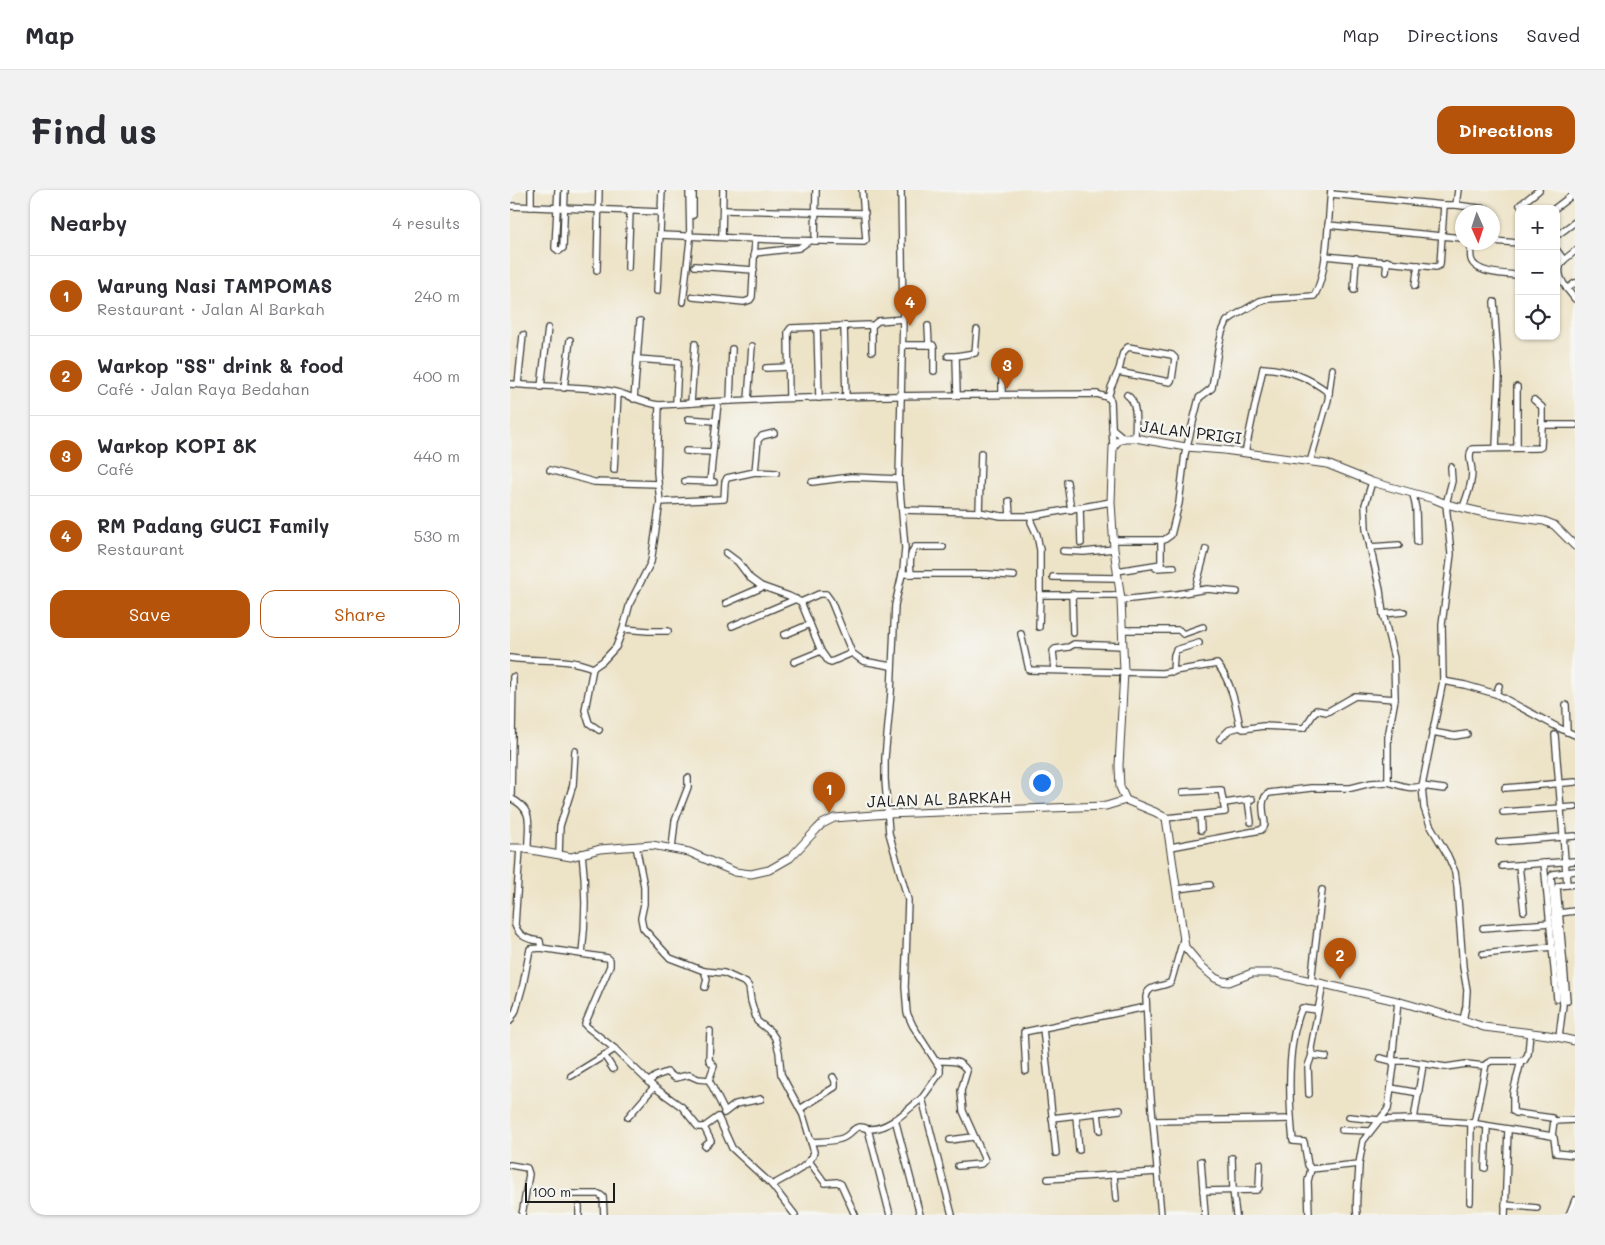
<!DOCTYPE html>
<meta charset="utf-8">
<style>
:root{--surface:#fff;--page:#f2f2f3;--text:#2b2b33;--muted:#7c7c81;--line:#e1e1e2;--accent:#b45309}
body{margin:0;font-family:Mali,sans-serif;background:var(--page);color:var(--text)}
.controls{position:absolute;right:15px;top:15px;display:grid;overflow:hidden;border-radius:10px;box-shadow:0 1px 4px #0004}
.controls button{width:45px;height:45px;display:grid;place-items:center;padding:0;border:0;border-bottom:1px solid var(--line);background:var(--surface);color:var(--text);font:25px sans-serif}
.compass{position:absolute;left:945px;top:15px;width:45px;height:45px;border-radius:50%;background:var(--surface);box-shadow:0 1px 4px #0004;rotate:177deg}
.scale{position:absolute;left:15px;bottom:12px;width:90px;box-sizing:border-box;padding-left:5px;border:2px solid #1c1c1c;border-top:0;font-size:14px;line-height:18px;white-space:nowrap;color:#1c1c1c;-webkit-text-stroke:4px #f6f6f2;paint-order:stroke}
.you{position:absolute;left:531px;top:592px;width:18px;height:18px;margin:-12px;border:4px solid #fff;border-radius:50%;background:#1a73e8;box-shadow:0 0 0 8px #1a73e833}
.badge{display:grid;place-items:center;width:32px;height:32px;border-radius:50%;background:var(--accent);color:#fff;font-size:16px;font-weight:700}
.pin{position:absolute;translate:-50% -41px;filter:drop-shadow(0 1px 2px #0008)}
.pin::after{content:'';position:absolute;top:26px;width:18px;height:15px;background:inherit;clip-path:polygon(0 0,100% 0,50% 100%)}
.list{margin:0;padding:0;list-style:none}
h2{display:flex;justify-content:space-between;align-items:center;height:65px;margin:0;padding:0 20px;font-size:21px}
h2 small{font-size:16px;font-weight:400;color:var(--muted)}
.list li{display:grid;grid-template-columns:32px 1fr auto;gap:15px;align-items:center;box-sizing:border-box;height:80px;padding:0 20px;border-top:1px solid var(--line)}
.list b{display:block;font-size:19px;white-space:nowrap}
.list p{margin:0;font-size:16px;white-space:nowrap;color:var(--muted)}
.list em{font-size:16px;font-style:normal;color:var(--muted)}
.actions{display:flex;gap:10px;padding:15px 20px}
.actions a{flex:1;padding:11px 0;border:1px solid var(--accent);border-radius:15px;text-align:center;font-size:18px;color:var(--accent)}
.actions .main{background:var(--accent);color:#fff}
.icon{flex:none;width:28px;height:28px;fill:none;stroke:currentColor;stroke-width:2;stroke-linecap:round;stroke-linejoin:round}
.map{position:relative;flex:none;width:1065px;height:1025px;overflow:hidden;border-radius:15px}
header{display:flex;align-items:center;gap:30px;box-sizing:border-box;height:70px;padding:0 25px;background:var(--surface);border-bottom:1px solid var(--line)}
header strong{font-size:24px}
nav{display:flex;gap:28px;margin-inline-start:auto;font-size:18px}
.intro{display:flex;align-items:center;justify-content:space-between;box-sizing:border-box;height:120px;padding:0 30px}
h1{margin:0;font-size:35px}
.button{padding:12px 22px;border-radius:15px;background:var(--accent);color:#fff;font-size:18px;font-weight:700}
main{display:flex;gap:30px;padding:0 30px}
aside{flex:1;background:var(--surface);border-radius:15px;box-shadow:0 1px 4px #0004}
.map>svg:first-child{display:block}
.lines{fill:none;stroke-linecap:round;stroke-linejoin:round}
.minor-casing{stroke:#3b3a36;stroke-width:8}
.tertiary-casing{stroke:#3b3a36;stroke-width:9}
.minor{stroke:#fff;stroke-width:5.5}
.tertiary{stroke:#fff;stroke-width:7}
.labels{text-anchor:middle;stroke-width:4.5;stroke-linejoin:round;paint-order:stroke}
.street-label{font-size:16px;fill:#1c1c1c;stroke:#f6f6f2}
</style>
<header>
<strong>Map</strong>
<nav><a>Map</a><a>Directions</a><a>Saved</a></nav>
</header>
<div class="intro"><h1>Find us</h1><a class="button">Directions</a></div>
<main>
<aside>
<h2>Nearby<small>4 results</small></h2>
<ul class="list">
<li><span class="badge">1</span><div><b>Warung Nasi TAMPOMAS</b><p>Restaurant · Jalan Al Barkah</p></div><em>240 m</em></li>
<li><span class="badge">2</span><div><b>Warkop &quot;SS&quot; drink &amp; food</b><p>Café · Jalan Raya Bedahan</p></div><em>400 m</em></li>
<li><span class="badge">3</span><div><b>Warkop KOPI 8K</b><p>Café</p></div><em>440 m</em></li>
<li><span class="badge">4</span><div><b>RM Padang GUCI Family</b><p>Restaurant</p></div><em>530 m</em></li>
</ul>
<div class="actions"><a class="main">Save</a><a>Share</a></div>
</aside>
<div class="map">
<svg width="1065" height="1025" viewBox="0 0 1065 1025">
<rect width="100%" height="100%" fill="#f6f6f2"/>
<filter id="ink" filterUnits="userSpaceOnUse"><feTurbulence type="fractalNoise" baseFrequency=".02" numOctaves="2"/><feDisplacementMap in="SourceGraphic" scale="10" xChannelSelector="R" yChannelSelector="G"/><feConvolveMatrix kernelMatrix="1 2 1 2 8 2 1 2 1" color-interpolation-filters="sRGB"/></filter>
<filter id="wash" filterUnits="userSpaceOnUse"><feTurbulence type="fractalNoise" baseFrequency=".0096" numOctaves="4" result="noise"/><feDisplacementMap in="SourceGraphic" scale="20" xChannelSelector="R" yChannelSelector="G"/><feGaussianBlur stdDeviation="1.12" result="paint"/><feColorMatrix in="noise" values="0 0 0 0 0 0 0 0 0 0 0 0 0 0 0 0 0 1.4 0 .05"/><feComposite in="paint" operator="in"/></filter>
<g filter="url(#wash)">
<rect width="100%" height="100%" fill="#ede3c7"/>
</g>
<g filter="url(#ink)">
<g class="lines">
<g class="minor-casing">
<g id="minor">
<path d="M48,0L45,58L49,61L53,58L55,0"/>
<path d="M391,0L393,129L389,289L395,358L393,380L385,415L381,503L375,568V589L379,643L398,710L395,797L397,823L403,836L430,878V883L412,908L442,1025"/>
<path d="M934,15H946L948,0"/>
<path d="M946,15L976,19"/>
<path d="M0,16L151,22L152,0"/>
<path d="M21,17V0"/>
<path d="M1014,19L1010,15L1029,0"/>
<path d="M1044,19L1065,3"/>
<path d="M213,20L355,23"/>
<path d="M183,25V0"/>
<path d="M818,35L952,48"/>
<path d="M150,45L270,50L354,52L356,50L352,0"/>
<path d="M1046,46L1065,32"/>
<path d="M212,47L213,0"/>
<path d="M305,51L306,0"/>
<path d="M982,51L1009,53"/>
<path d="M961,52C961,57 960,64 961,69C965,84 996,84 1009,85"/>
<path d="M1046,59L1054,70C1042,83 1057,99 1065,109"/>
<path d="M244,63L289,58L299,51"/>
<path d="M815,66L926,77L930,75L934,15L821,4"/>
<path d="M1054,70L1065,61"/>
<path d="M185,76L244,80"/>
<path d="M118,78L120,20"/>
<path d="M87,80L89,0"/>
<path d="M876,82L877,71"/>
<path d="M905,96L908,75"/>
<path d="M1057,99L1065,93"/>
<path d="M844,100L846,68"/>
<path d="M147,101L151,22"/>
<path d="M183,107L234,112L240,110L242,107L245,50"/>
<path d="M173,112L180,50L179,0"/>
<path d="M984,112L989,186L986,258"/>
<path d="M334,136L336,207"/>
<path d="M362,136L368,131L393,129"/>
<path d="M307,137L309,208"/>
<path d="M393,155H419L418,136"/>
<path d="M419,155H423L424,158V181"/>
<path d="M438,166H446"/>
<path d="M127,169L168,172L166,214"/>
<path d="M256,178L279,177"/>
<path d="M0,194C33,197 68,196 101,201C117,204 132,213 149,215C295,205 441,205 587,204L599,208L601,211L603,257"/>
<path d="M8,194L13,145"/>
<path d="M31,197L38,138"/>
<path d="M54,198L60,150"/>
<path d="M447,204L446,166L465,163L467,140"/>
<path d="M492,204V168"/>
<path d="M617,205C629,213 625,235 625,248"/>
<path d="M279,208L278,142L281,138L360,135L362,138V161"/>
<path d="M598,208C601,195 603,192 608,182C613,172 609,164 618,157L662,165L665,168L662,189L660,192L608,182"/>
<path d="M124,209L130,131"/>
<path d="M238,210L242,156"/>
<path d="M1024,210L1032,217V235"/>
<path d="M220,211L222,159"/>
<path d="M181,213L185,154"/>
<path d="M178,229L205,231"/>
<path d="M602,238L614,248"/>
<path d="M1007,258V197"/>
<path d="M176,261L202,262"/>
<path d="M735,263L753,178C779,180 799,187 819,203"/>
<path d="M800,272L818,210L822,179"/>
<path d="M40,280L84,292L148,294"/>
<path d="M104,280L108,203"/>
<path d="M245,282L248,250L252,246L264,243"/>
<path d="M175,291L204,292"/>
<path d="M200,292L208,212"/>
<path d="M302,292L341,287L389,289"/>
<path d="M557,292L561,320"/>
<path d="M862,292L855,315L856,339L870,400L873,424L884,468L885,509L878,547V592C890,595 899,600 912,596L933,491L932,434L941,364L936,314L942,291L941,277"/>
<path d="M903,304L906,319L907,352"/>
<path d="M499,311L500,326"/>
<path d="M150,312L214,309L215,292L217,288L245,282L266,283"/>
<path d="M953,317C957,306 962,295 962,282C962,274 957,266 962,259L1029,258L1031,257L1032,235H1065"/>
<path d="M570,318L571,353"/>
<path d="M392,320L469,322L491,326H522L601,312"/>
<path d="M469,322L471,263"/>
<path d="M522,326L521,332L527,345L530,360V405"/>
<path d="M603,350H654L661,345L669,313L675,264L689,208L702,198L708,160L712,142L717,131L724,126L750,111L758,109L804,106C818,84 818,27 821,0"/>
<path d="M860,357L889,355"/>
<path d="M553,361L574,362L604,359"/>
<path d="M216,363L228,372L240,388L251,396L279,406L291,412L309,404H316L321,411L342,463"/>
<path d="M646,378L664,377"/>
<path d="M607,381L651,374V350"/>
<path d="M392,384H476L504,386"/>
<path d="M401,384C400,375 399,365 405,357H433"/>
<path d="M543,387L608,388"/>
<path d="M685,400L696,359"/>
<path d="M562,404L563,443"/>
<path d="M611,410L667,404L697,399L727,402"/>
<path d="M291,412L311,461L318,471L321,472L342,463L353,471L381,476"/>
<path d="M216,413L253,397"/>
<path d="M873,424L894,422"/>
<path d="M222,436L286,409"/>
<path d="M529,437L530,405H611"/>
<path d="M114,439L138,441H158"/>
<path d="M613,440H669L673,444L693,437"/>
<path d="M511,444L519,480L652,483L707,474C721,490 726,516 730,537L733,539L753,536L792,538L795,537L806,520L817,522L845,506L885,509"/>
<path d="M274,445L300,434"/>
<path d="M0,468C28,472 56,467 83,478L93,471L106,457L113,439L120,413L141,372L150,312L147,282L149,215"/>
<path d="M284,472L311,461"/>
<path d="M83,478L75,520L79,533L89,540"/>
<path d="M545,479L543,461L545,459L559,457L564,454L612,456"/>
<path d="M663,482L664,465L666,460L689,453"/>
<path d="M933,491L955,495L986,504L1049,538L1065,545"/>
<path d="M986,504L989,496"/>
<path d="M1056,515L1057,542"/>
<path d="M922,542L945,546L957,544"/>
<path d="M1045,545L1057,695"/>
<path d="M710,549L719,540L730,537"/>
<path d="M995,598L1065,592"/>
<path d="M934,599L912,596L914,618L920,635L938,666L945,682L947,696L953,777L957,800L956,816L953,830"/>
<path d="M0,608C26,620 17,636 18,659"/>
<path d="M1,608L3,487"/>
<path d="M738,610L741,632"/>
<path d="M715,613L742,609"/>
<path d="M993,622L1065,617"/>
<path d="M690,625L691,640"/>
<path d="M656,628L715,622L711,600L673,602"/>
<path d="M989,652L1065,646"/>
<path d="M126,656L134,696V714L131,728L133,738L160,768L194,781L214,783L236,793L239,797L241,811L247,831L261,842L265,848L269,862L271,884L293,925L304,962C302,976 274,988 262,995"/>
<path d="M661,657L751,640L754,637L755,634C754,624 749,609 759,603L801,598H841L861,593L878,592"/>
<path d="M10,658L5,735C9,747 19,750 30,751L31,758"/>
<path d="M162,658L165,631L178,597V588"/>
<path d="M49,665L50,636L63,595L65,561"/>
<path d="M1034,673L1047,809"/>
<path d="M1009,675L1014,721"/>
<path d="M992,676L1065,671"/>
<path d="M667,699L700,695"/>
<path d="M1049,723L1065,721"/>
<path d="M973,738L1040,733"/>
<path d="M72,764C76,730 76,697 72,663"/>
<path d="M973,764L1042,757"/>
<path d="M194,781L197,789L195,797"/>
<path d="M801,792L812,700"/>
<path d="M813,794L801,858L802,865L816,867"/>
<path d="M888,811L882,871H898L936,877L956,874L975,876"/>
<path d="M1057,811L1047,698L1048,696L1065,694"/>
<path d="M0,831L6,820L13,795L20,759L31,758L98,768L100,770V776L75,834L76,836L105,859L144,897L172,917L188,937H194L208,927L222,958L262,995L285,1025"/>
<path d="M533,838L546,963"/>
<path d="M200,841L199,870L204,876L199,890L215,922"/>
<path d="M1049,847L1053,815L1041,687L1043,684L1065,681"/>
<path d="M94,865L103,879"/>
<path d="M427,871C439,871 450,869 457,881L451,901L453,921L475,970L471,974L448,976"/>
<path d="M1011,871L1003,903V921L1006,923L1042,928L1044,931L1042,946"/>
<path d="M516,881L514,842L636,817"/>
<path d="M61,886L105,859"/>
<path d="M138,892L146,886L157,882L165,888L179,885L188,889L199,890"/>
<path d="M881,898L909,903"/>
<path d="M799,904L798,876L802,865"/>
<path d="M290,919L325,897V891L323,887"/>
<path d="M214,923L226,914L251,909"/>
<path d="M588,923L590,940"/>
<path d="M566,926L569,960"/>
<path d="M118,927L144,897"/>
<path d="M839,927L869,930L904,929L961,933L1042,946L1044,948L1046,963L1065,965"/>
<path d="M542,928L610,920"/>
<path d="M385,929L410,1025"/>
<path d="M904,929L913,875"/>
<path d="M643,931L781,929"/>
<path d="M1044,931L1065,930"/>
<path d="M964,934L976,874L981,871H1014L1018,864L1020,843"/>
<path d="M194,937L201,951L195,956"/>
<path d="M832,940L860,941"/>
<path d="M440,950L463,947"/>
<path d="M301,952C310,951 320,952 330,949C343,946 342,932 358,939"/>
<path d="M722,968L723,1000L726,1025"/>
<path d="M299,971L315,993L327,992L331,994L345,1025"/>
<path d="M691,971L695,1025"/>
<path d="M0,975L17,978L19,984L12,1025"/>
<path d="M975,978L977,936"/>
<path d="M801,979L798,975L794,952L783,951C779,912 776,854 792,818L807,820"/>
<path d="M604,986L606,1009"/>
<path d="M538,989L647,982"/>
<path d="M693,1001L747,1000L749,998L750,974"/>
<path d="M59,1004H89L93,1007L94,1025"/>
<path d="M960,1012L961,933"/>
<path d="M995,1015L1027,1018"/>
<path d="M69,1017V1025"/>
<path d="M380,1025L358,939C379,940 397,920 412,908"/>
<path d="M651,1025L640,896L636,807C638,794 652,798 661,792L673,750"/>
<path d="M799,1025L798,991L801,979L849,974L853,951L878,919L884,875L882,871L870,868"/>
<path d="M847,1025C845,1007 849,992 849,974"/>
<path d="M995,1025L998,939"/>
<path d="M1059,1025L1065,1010"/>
</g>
</g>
<g class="tertiary-casing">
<g id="tertiary">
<path d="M616,610L610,597L609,576L614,481L611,410L604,359L601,312L603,257L608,251L614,248H625L676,257L714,260L817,274L862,292L924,309L936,314L975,323L1034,331L1044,335L1065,356"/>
<path d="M616,610L645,622L656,628L675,757L691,776L705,788L712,791L719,792L742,783H766L887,811L953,830L974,837L1038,845L1065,851"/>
<path d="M0,658H10L61,667L90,659L142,655L179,662L225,682L241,684L259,680L280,668L307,639L312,634L324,628L377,624L596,616L616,610"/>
</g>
</g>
<use href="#minor" class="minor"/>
<use href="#tertiary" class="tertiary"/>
</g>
</g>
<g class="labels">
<g class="street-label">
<text transform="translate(681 242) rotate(7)" y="6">JALAN PRIGI</text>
<text transform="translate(429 609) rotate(-2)" y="6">JALAN AL BARKAH</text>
</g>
</g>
</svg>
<div class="controls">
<button>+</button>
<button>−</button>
<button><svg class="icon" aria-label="locate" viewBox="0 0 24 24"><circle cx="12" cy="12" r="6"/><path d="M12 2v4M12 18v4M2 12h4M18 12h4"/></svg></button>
</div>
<svg class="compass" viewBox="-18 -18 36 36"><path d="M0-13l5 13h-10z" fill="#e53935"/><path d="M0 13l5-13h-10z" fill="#7c7c81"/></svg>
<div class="scale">100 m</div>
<div class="you"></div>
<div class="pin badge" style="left:319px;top:623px">1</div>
<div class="pin badge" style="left:830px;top:789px">2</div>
<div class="pin badge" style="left:497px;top:199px">3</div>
<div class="pin badge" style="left:400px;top:136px">4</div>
</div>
</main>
